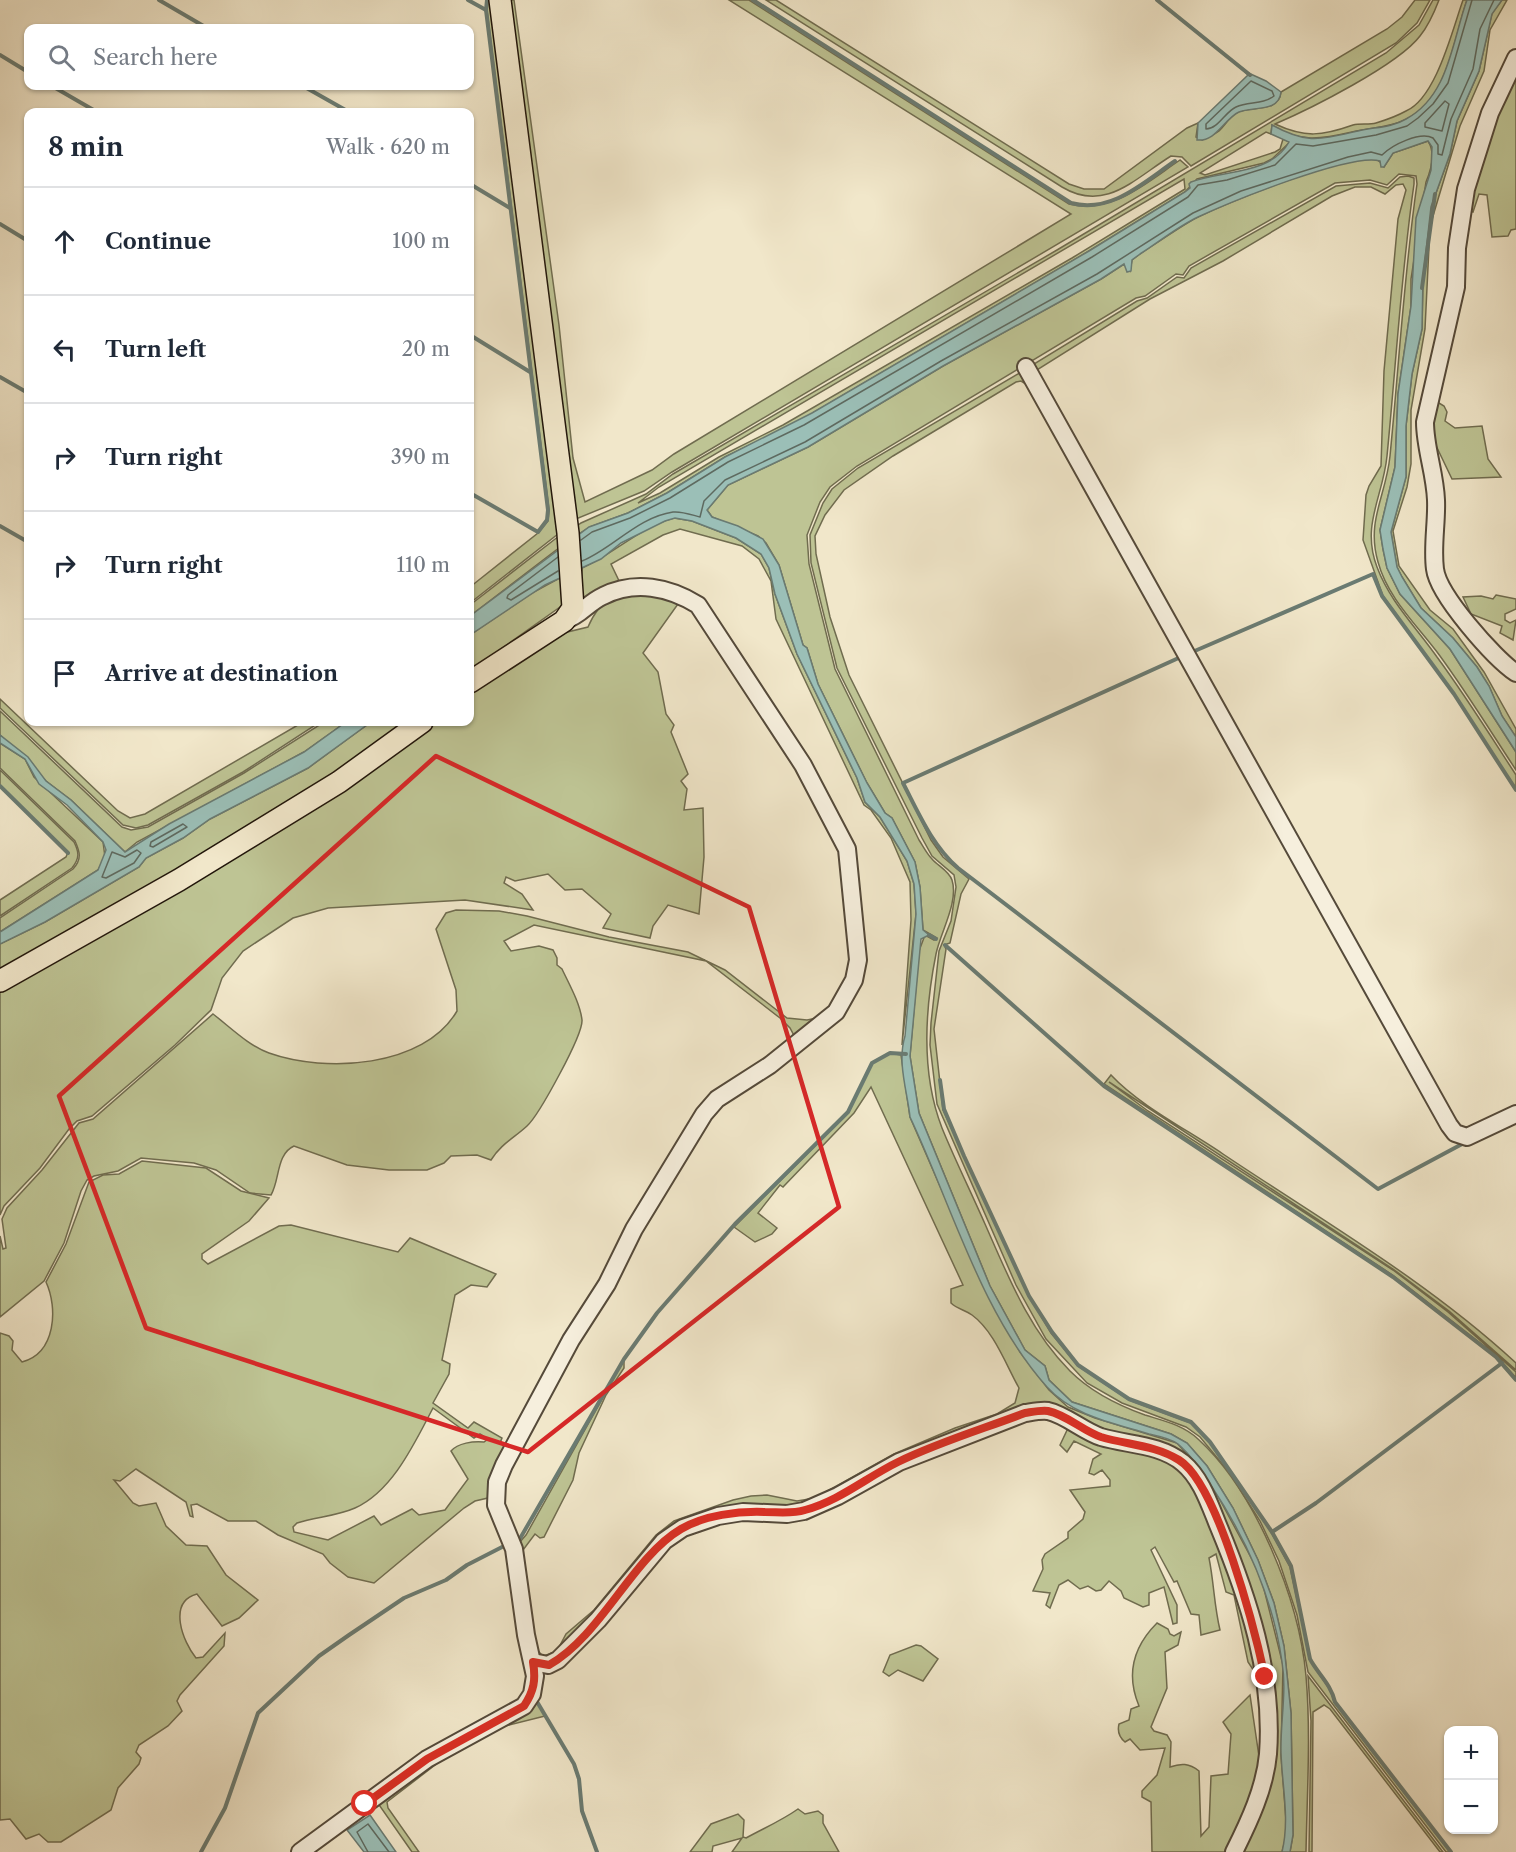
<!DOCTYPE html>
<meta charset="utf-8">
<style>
:root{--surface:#fff;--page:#f2f2f3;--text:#1f2937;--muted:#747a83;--line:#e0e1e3}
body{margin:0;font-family:"Libre Caslon Text",serif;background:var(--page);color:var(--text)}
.controls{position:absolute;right:18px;bottom:18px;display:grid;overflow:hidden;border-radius:12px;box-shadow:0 2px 4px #0004}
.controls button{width:54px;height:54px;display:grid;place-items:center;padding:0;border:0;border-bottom:2px solid var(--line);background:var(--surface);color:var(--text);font:30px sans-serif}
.stop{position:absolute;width:18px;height:18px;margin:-14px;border:4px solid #d93025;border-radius:50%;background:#fff}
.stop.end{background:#d93025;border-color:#fff;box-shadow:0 2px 6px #0008}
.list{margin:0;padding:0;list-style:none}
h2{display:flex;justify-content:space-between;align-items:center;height:78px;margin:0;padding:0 24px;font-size:26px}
h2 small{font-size:20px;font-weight:400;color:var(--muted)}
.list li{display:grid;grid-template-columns:39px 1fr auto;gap:18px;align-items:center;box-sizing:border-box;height:108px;padding:0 24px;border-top:2px solid var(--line)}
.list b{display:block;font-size:22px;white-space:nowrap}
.list em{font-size:20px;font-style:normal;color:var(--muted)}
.icon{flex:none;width:33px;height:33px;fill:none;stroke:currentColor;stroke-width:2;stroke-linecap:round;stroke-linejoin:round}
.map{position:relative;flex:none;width:1516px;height:1852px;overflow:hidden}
.search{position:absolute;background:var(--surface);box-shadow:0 2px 4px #0004;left:24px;top:24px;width:450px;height:66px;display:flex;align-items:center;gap:15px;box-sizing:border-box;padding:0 21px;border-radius:12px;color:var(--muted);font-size:22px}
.panel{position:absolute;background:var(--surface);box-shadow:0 2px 4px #0004;left:24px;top:108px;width:450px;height:618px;border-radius:12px}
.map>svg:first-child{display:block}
.green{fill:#bec494;stroke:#706c4f;stroke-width:1.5;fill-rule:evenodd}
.water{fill:#9bbfb7;stroke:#6a7b72;stroke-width:1.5}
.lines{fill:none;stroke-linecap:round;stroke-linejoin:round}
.shore{stroke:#5e6a60;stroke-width:1.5}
.stream{stroke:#6a7b72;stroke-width:4}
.minor-casing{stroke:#554a3a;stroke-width:20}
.major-casing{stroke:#21150a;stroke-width:24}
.minor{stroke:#f6efdd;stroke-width:16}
.major{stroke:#f1e7ca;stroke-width:21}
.route{stroke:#d93025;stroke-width:8}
.marked{fill:none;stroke:#d62828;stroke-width:4.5;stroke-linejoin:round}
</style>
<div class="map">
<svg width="1516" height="1852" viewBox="0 0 1516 1852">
<rect width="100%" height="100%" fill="#f1e7ca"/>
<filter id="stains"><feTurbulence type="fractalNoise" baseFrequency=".00333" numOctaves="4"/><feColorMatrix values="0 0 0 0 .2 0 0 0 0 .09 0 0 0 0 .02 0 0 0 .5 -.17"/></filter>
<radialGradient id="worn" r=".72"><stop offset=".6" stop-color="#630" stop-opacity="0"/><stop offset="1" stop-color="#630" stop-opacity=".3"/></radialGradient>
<g class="green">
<path d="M488,0H494L558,534L470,603V587L538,533L548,521L549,510L487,10Z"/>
<path d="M508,0H514L559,325L573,458L585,502L652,470L674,454L1071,214L729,0H749L1069,204C1113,214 1146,183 1180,160L1188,167L672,472L644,491L576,519Z"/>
<path d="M766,0H776L1069,184L1084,189H1104L1187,128L1198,123L1196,137L1202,140C1207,137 1214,135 1219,131C1225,125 1229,118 1236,113C1249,105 1279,114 1281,92L1387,29L1402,17L1415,0H1430L1417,23L1396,43L1191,166L1182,157L1171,156C1134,179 1105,213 1062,187Z"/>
<path d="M1433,0H1439C1434,13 1429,25 1420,36C1398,65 1310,109 1275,124C1305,138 1322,136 1353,125C1360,123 1369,125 1376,123C1386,120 1397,116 1406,111C1436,98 1452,31 1463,0H1467C1453,40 1449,99 1405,120C1388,128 1369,128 1352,132C1322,139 1299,143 1272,125L1271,134L1266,132L1200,173L1205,175L1275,152L1280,149L1283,139L1290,142L1272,159L1264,163L1197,179L1185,192L1089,251L801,420L725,457L667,493L628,513L590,527L579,534L577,526L581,523L646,494L673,474L1057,250L1386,53L1419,25ZM1184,179L1185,189L1072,258L783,425L719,457L660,493L638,503L659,487Z"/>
<path d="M1502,0H1507L1490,30L1484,71L1460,126L1430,226L1425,329L1411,410V464L1407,487L1393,531L1399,566L1430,610L1453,629L1484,672L1516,729V737L1502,716L1489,686L1477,667L1453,638L1421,608L1402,577L1397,567L1391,532L1406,477V426L1412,374L1422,329L1423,278L1431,207L1450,154L1457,121L1479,71L1492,13Z"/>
<path d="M1516,69V229L1511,230L1508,236L1492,237L1487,195L1479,194L1473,212L1467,210L1473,177Z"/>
<path d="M1428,141C1436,153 1431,170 1426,182L1411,279V306L1398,394L1395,467L1380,530L1383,549L1387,568L1400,594L1450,649L1516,752V770C1491,732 1467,693 1440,656C1418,626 1388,599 1378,562C1366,521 1386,496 1390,456C1399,365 1404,274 1417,184L1416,176L1399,174L1387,185L1370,180L1335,183L1189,266L1183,275L1176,274L1145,296L1136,298L857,466L830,487L820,502L807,535L809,564L835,669L919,840C923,846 927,854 932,859C938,866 949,871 952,880C959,902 940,933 936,954C925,1009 921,1074 942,1128C955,1160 971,1192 985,1224C1008,1276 1029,1330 1070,1371C1091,1392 1117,1405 1145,1415C1164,1421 1183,1425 1198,1439C1256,1492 1299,1599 1306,1676C1311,1734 1307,1794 1306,1852H1290L1293,1835L1291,1713L1284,1646L1274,1603L1258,1560L1233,1508L1207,1466L1187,1443L1171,1434L1072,1402L1049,1380L1045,1366L1025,1350L990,1286L919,1113L910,1056L919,951L925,935L934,940L937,938L923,930L920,887L915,862L892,818L885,813L867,783L818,684L807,648L803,645L779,565L766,543L758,536L712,517L707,510L728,485L808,447L943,366L1101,279L1124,264L1130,271L1132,260L1140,254C1158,242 1175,230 1194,219C1222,204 1346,155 1374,159C1379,159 1381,163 1384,167L1393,153Z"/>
<path d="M1408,176L1414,178V184C1401,274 1396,365 1387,456C1383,497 1361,525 1377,567C1390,602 1416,627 1437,657C1465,695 1490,735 1516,775V789L1454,694L1383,596L1363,540L1366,495L1369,486L1381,466L1384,371L1398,219L1406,190L1403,184L1396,185L1385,194L1371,187H1355L1332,196L1223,261L1150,299L1037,370L1029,367L1137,301L1147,298L1177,277L1184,278L1191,268L1336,186L1370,183L1388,188L1400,177Z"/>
<path d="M1023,371L1034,389L1021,381L1016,382L893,456L844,490L825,515L815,536L816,554L830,617L849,675L931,840L943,857L969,879L961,894L950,943L944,945L946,949L934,1029L943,1110L1029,1296L1051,1333L1078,1366L1129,1400L1191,1423L1210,1442L1271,1532L1290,1567L1310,1659C1317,1675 1331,1685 1334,1702L1450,1852H1446L1308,1672L1297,1615L1279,1561L1260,1521L1229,1472L1200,1437L1186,1427L1122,1403L1087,1383L1046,1339L1016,1285L937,1104L930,1045L931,1023L939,951L951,921L956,887L954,875L932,856L922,838L837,668L811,563L810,535L823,503L832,489L858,468Z"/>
<path d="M1434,400L1444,406L1447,412L1445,421L1455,428L1482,426L1488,459L1501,477L1452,479L1429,431Z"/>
<path d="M674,518L692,521L736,538L761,554L769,568L775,594L797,654L857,778L865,802L880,817L907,861L914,884L916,914L902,1045L911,920L910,882L891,838L871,810L864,805L776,619L771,581L759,559L742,546L680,529L663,535L611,564L622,587L580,602L582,568C614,554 640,527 674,518Z"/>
<path d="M559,536L564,544L470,616V605Z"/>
<path d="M567,574L564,603L560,607L470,671V635L532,593Z"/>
<path d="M649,593L678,600V604L643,653L658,672L666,714L674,725L671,732L688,774L681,781L687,789L684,810L703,808L704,857L699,914L668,905L653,926L650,938L603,928L611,914L582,889L565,890L548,874L515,881L506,877L504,883L522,894L533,910L465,900L328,908L293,918L243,951L222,978L211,1010L175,1045L92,1116L77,1121L69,1129L40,1168L4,1206L0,1215V985L429,722H470V689L551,636L588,627C603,593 615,596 649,593Z"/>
<path d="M1496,595L1516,599V609L1505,614V620L1510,623L1516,620L1513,640L1500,633L1502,626L1471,614L1463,597L1481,596L1493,599Z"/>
<path d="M0,699L118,811L130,818L145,814L303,722H320L243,772L148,825L136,828L123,825L0,708Z"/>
<path d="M0,711L122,827L131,830L148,827L244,773L324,722H346L304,752L137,842L125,852L71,800L46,781L0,735Z"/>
<path d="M371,722H407L343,773L0,973V944L45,922L139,867L146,858L183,838L210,819L308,768Z"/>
<path d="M0,743L25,759L34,777L103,842L105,857L98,870L0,932V918L73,869C82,859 80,852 75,841L0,768Z"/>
<path d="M0,770L74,842C79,852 80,858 72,868L0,916V900L66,857L68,852L0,786Z"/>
<path d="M456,910L499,911L527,916L609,937L688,952L725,970L787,1018L807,1020L827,1016L797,1041L790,1028L780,1018L706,961L534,925L504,941L511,951L539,946L553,950L557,958V965L562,969C569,984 580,1003 582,1020C583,1035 539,1115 527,1126C514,1138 501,1144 491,1160L477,1155L451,1156L444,1163L427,1170H389L347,1165L294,1146C276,1154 280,1180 271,1195L250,1193L216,1170L194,1163L141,1158L118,1171L94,1176L87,1180L81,1191L64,1243L44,1281L0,1317V1236L3,1249L6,1248L2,1219L7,1208L42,1170L79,1123L93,1119L213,1014C230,1027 249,1046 269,1053C325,1073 424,1068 457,1011L456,990L436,929L446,913Z"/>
<path d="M890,1053L901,1055L910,1117L983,1285L1020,1352L1049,1390L1068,1407L1095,1418L1177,1443L1200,1469L1219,1498L1254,1563L1263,1585L1283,1665L1281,1755L1287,1833L1282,1852H1237L1267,1776L1270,1753L1267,1677L1255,1621L1239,1571L1207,1495L1196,1473L1182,1459L1143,1443L1099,1434L1048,1409L1025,1411L898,1460L837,1494L804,1509L787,1512L743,1510L717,1514L682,1526L663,1540L597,1619L557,1658L541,1660C520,1649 525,1566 514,1543H519L526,1535L624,1360V1368L606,1395L579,1453L573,1480L544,1537L540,1538L535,1534L523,1550C524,1570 525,1649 544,1656L557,1651L566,1634L594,1610L656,1535L674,1521L733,1500L751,1496L767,1495L797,1501L815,1498L894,1454L955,1428L997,1414L1015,1403L1019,1388C1006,1365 994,1331 972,1315C965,1310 957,1309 951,1303V1289L963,1285L871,1087L854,1113L783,1187L780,1185L758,1213L777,1228L772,1234L755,1242L734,1227L848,1113L872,1063Z"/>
<path d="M1111,1075C1140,1106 1188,1130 1223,1154C1323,1221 1427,1281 1516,1363V1370L1449,1311L1393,1269L1109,1082L1148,1111L1393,1270L1448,1312L1516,1372V1378L1497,1356L1394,1276L1104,1084Z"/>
<path d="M142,1161L206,1168L241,1191L269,1198L249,1221L202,1254V1259L208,1264L279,1226L291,1225L398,1252L410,1238L496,1274L487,1287L471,1285L455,1295L442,1360L450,1364L449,1374L433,1403L468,1428L474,1422L502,1438L500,1443L508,1448L492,1497L475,1501L464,1508L374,1583L348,1577L330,1563L323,1554L278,1535L256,1521H228L197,1504L191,1505L193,1517L190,1516L186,1502L136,1469L120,1481L114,1480L133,1503L139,1506L156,1503L166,1526L186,1545L207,1546L226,1575L258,1600L239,1618L222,1626L197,1594C167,1602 183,1642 196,1658L203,1657L225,1633L224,1646L180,1695L177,1701L182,1711L168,1726L139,1745L136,1752L141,1758L139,1764L118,1788L111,1810L61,1842H48L39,1834L26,1839L10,1819L0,1820V1333L9,1336L13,1341L12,1350L22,1362C56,1353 58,1308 46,1282L66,1244L89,1182L103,1175L119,1174ZM433,1408L474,1438L480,1434L488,1439L484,1442C473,1441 458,1443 451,1451L468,1479L445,1510L419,1515L412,1509L381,1525L374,1516L328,1540L294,1532L293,1527L297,1523C316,1517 337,1516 355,1508C393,1491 415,1442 433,1408Z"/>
<path d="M1070,1424L1182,1466L1235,1573L1264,1686L1248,1662L1234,1595L1226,1592L1216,1554L1209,1558C1214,1583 1214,1605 1220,1630L1201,1635L1199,1615L1191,1614L1177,1581L1174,1582L1155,1547L1151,1550L1177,1605V1623L1173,1624L1164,1587L1149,1593V1605L1143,1607L1124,1598L1121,1591L1109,1581L1101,1590L1096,1591L1088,1586L1080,1589L1068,1580L1059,1585L1050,1608L1046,1605L1050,1593L1033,1591L1043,1569L1042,1560L1045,1554L1068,1538V1532L1083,1519L1085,1512L1070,1490L1110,1486V1480L1102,1470L1094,1475L1089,1473L1093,1459L1101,1454L1074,1441L1067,1452L1060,1445Z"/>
<path d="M1157,1623L1168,1629L1170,1634L1174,1636L1181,1632L1178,1645L1165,1652L1167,1688L1151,1727L1154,1731L1167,1735L1171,1742L1170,1767C1181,1763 1189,1763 1199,1771L1201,1836L1209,1827L1211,1776L1228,1774L1231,1734L1223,1722L1250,1695L1262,1777L1230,1852H1152L1151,1802L1142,1797V1791L1157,1775L1165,1748L1140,1750L1130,1739L1125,1742C1119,1737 1117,1732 1119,1724L1129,1720L1131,1709L1139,1706C1126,1675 1133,1647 1157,1623Z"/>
<path d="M916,1645L921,1646L938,1659L923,1681L898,1670L889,1676L883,1672L890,1655Z"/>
<path d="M1308,1676L1443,1852H1440L1330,1709L1324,1705L1313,1712L1312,1852H1309L1311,1721Z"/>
<path d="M536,1700L545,1716L501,1727L439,1762L387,1802L388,1808L419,1852H412L377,1802L412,1774Z"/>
<path d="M798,1809L805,1814L818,1811L823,1815V1823L839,1852H732L742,1838L713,1846L712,1852H690L711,1824L738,1814L744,1820L743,1837L746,1838C764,1828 781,1821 798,1809Z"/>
</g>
<g class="water">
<path d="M1467,0H1502L1492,14L1479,71L1457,121L1450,154L1431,207L1423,278L1422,329L1412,374L1406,426V477L1391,532L1397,567L1402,577L1421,608L1453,638L1477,667L1489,686L1502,716L1516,737V752L1450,649L1400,594L1387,568L1383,549L1380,530L1395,467L1398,394L1411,306L1416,218L1431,170L1432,147L1428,141L1393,153L1384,167H1381L1380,161C1352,152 1228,203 1198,217C1177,227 1159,242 1140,254L1132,260L1131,271L1127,272L1124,264L1101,279L943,366L808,447L728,485L707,510L712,517L738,526L763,539L779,565L803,645L807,648L818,684L867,783L885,813L892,818L915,862L920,887L923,930L929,935L921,939L910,1056L919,1113L990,1286L1025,1350L1045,1366L1049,1380L1072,1402L1171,1434L1187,1443L1207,1466L1233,1508L1258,1560L1274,1603L1284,1646L1291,1713L1293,1835L1290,1852H1282C1290,1819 1282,1786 1281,1753C1280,1723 1287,1692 1282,1662C1273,1599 1247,1540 1212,1487C1202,1472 1192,1456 1178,1444C1170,1438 1158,1436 1149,1434C1113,1423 1073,1416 1047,1387C981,1313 952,1206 910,1117C907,1090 897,1062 905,1036L916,914L914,884L907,861L880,817L865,802L857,778L797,654L775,594L769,568L761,554L736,538L692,521L675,518L665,521L621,543L601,559L545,585L470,635V616L589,527L628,513L667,493L725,457L812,413L1089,251L1185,192L1190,188L1189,184L1191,182C1222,170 1271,175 1289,142L1271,134L1272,125C1307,144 1318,140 1358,131C1374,127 1391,128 1406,119C1449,96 1452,41 1467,0Z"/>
<path d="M1244,71L1266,81L1281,92C1279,113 1252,106 1239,112C1224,119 1216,142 1197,140L1198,123L1248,75Z"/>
<path d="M346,722H371L308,768L210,819L183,838L146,858L139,867L45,922L0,944V932L98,870L106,850L103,842L67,805L39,784L25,759L0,743V735L28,757L46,781L71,800L125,852L169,824L304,752Z"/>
<path d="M370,1815L396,1852H364L347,1830Z"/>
</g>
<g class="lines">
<g class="shore">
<path d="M1251,81L1272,91L1274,96C1262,105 1249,101 1236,107C1225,112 1218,129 1206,129V124Z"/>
<path d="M1445,101L1449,104L1442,131L1425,127V123Z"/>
<path d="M581,540L592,532L630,518L670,498L728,462L804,425L1092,257L1188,197L1198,185L1227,180L1275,165L1296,144L1313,146L1376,135L1407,126L1418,118L1433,104L1448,83L1472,0"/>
<path d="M558,557L508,595L507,598L511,600L558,571"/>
<path d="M582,561C612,549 638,517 673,512C682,511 692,515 700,517L704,501L725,480L805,442L941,361L1097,274L1193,213L1241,191L1348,157L1371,152L1382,155C1392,145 1420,131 1433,138L1438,145V154L1442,155L1451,119L1473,69L1480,29L1494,0"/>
<path d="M183,824L187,827L153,847L150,846L151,842Z"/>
<path d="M137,850L141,853L134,863L106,878L102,877L112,852L125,857Z"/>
<path d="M368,1852L357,1832L368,1824L389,1852"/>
</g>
<g class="stream">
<path d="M159,0L207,28"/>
<path d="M468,0L486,10"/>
<path d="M753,0L1071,203C1111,214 1144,182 1175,161"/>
<path d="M1157,0L1250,75"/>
<path d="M0,55L28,72"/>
<path d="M52,86L97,112"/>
<path d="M303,86L349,112"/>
<path d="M470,184L510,208"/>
<path d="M0,224L28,241"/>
<path d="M1422,288L1435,194"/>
<path d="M470,335L530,372"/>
<path d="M0,377L28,393"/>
<path d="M470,493L538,532L547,520L548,510L486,10L487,0"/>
<path d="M0,526L28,542"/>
<path d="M1190,653L1373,574L1382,596L1454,694L1516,790"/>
<path d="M1183,656L903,783C919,814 932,845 958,868L1378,1189L1464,1143"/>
<path d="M0,786L68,853"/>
<path d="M929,935L936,939"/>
<path d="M945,945L1104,1086L1393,1277L1496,1357L1516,1380"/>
<path d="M940,1080L944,1109L964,1156L1029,1296L1052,1332L1078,1365L1129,1399L1191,1422L1210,1442L1272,1532L1291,1566L1310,1659C1318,1674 1331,1684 1335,1702L1451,1852"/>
<path d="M1272,1532L1316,1503L1502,1363"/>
<path d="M518,1542L624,1359L657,1313L735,1224L848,1112L872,1063L890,1053L906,1054"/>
<path d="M536,1700L574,1764L579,1779L582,1811L597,1852"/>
<path d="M201,1852L225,1808L258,1713L319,1656L349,1635L404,1598L446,1580L467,1565L506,1545"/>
</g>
<g class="minor-casing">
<g id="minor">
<path d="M1516,58L1490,113L1466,189L1457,248L1456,287L1425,422C1425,448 1435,473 1436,500C1437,522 1432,546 1435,569C1438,595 1494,658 1516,673"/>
<path d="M1026,367L1449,1125L1455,1133L1467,1137L1516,1114"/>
<path d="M533,1662L548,1665L558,1660L598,1620L664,1541L683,1528L718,1516L743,1512L787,1514L804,1511L838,1496L899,1462L1025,1413C1032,1412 1041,1410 1048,1411C1066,1415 1083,1431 1101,1437C1128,1445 1160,1444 1183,1463C1201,1478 1209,1503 1218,1525C1248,1597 1274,1674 1268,1754C1265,1788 1249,1822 1234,1852"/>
<path d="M300,1852L427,1759L524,1706L532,1694L535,1676L526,1635L514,1549L496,1505L497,1482L504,1465L571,1340L607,1284L634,1229L704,1114L717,1099L770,1065L836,1012L854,980L858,960L847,849L803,765L698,605C669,587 635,580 603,596C586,604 583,614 564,621"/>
</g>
</g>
<g class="major-casing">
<g id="major">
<path d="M470,682L564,621L573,608L568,533L500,0"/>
<path d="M0,981L179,880L339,782L422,722"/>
</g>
</g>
<use href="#minor" class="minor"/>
<use href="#major" class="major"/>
</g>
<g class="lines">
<path class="route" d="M365,1804L427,1759L524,1706C534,1691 536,1680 533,1662L549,1665C601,1636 632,1558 681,1529C705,1515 738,1511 765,1512C779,1512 792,1514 805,1510C839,1501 867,1477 898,1462C939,1442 983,1429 1025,1413C1032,1412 1041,1410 1048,1411C1067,1415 1083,1431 1101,1437C1128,1445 1155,1445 1179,1460C1218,1484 1255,1631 1265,1677"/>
</g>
<path class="marked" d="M436,756L749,907L839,1207L528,1452L146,1328L59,1096Z"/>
<rect width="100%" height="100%" filter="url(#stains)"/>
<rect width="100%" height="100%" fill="url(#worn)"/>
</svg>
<div class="controls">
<button>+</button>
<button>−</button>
</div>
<div class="stop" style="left:365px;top:1804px"></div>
<div class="stop end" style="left:1265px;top:1677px"></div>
<div class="search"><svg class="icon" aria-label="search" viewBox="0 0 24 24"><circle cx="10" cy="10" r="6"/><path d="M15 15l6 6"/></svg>Search here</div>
<section class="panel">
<h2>8 min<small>Walk · 620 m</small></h2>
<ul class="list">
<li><svg class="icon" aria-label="ahead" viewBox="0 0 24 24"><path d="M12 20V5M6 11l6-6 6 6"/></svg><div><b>Continue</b></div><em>100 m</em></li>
<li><svg class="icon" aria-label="left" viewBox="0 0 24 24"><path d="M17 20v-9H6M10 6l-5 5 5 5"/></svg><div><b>Turn left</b></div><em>20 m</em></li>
<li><svg class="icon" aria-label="right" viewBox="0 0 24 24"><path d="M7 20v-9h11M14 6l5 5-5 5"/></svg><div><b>Turn right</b></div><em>390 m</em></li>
<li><svg class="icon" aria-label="right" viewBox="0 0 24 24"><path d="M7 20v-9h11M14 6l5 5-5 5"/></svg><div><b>Turn right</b></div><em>110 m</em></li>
<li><svg class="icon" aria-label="arrive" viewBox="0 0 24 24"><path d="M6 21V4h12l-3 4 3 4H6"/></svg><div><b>Arrive at destination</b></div></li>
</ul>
</section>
</div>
